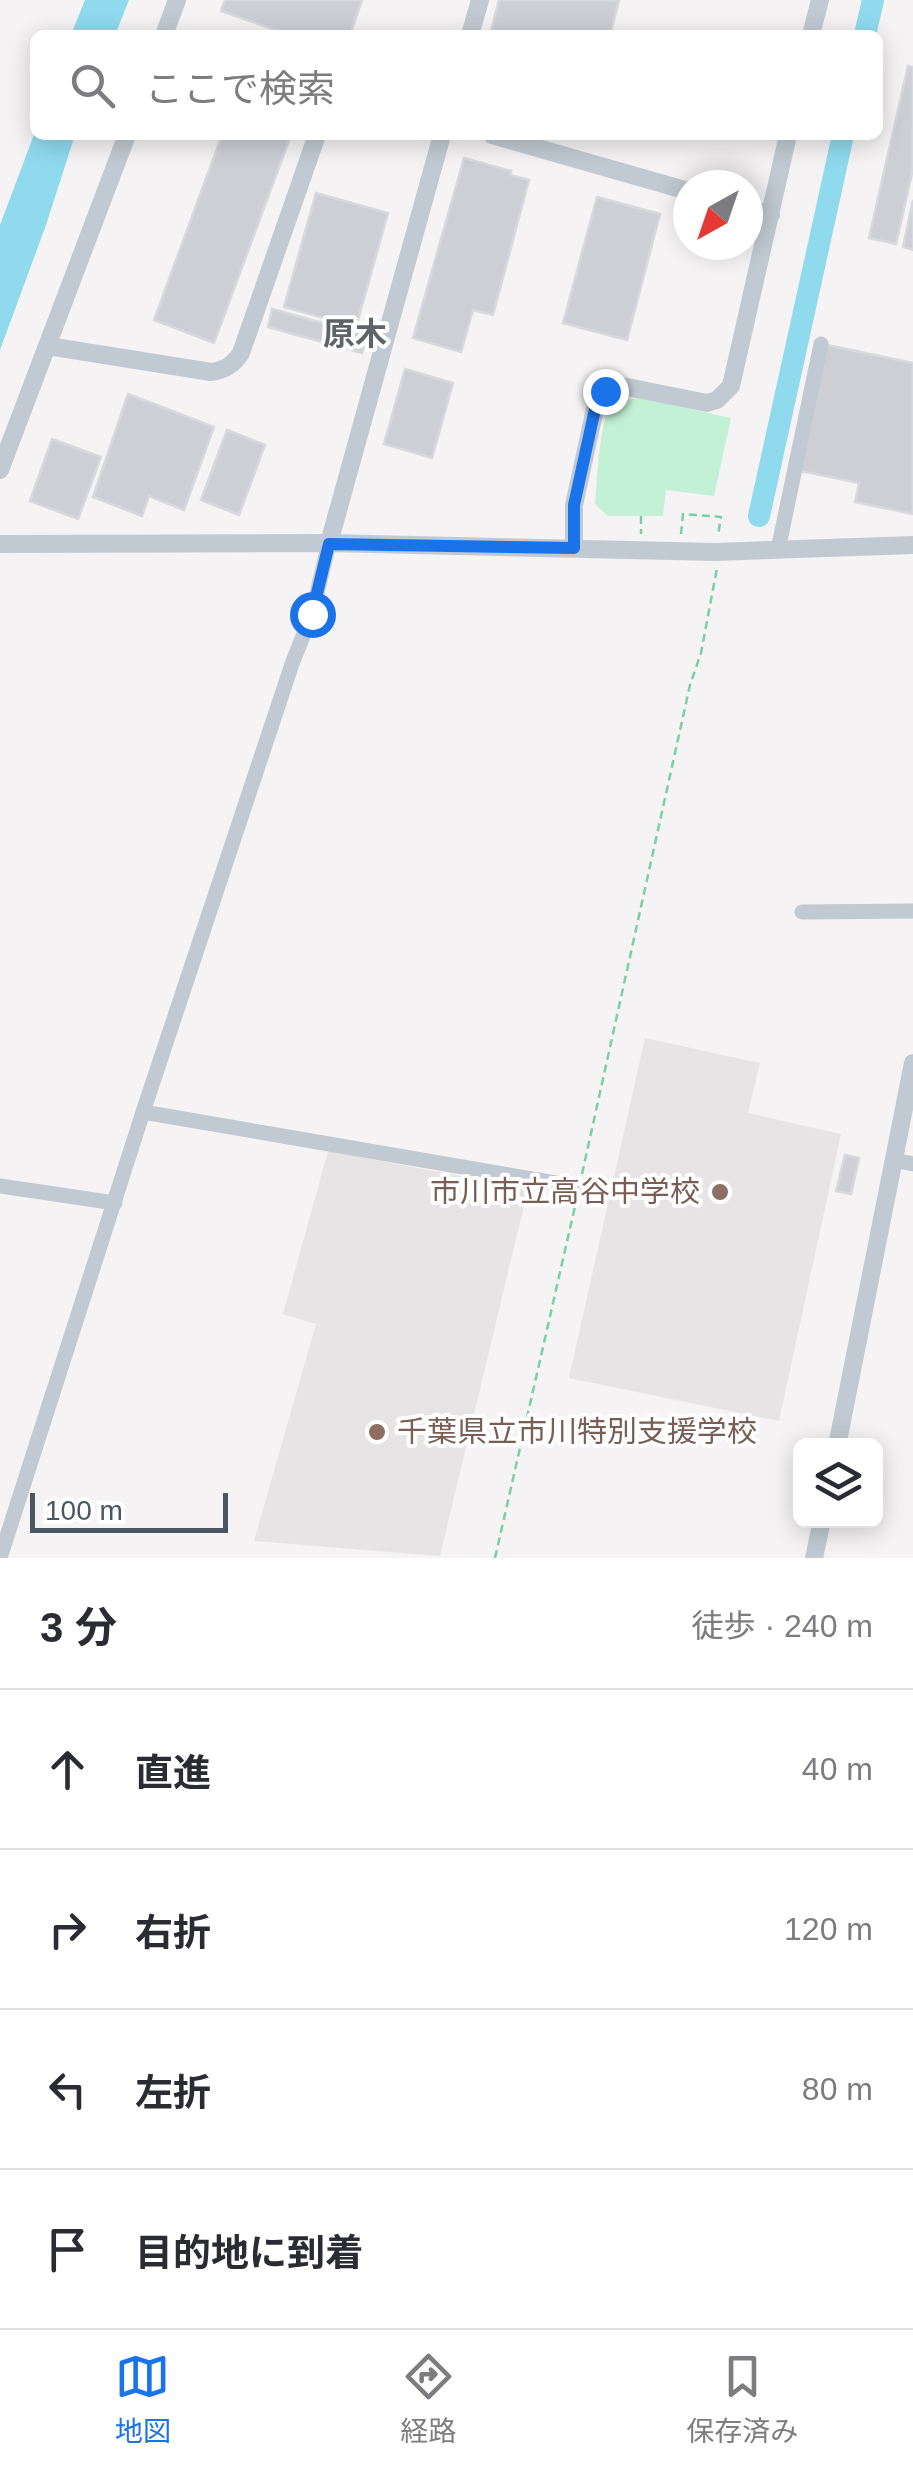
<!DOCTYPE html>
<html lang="ja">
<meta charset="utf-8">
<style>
:root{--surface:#fff;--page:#f2f2f3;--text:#2b2b33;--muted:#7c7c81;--line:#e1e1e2;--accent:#1a73e8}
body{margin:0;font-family:Helvetica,"Noto Sans JP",sans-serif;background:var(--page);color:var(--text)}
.controls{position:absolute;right:30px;bottom:30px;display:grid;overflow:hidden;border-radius:15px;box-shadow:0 5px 25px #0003}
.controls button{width:90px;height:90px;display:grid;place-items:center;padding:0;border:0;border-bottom:2px solid var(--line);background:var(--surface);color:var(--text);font:50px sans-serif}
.compass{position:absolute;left:673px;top:170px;width:90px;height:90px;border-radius:50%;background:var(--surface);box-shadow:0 5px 25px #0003;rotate:220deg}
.scale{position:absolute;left:30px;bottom:25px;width:198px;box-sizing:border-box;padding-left:10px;border:5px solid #4a5661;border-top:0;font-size:28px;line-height:35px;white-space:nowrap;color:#4a5661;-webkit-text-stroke:8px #fff;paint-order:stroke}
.stop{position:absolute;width:30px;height:30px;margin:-22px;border:8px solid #1a73e8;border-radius:50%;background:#fff}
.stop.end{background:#1a73e8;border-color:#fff;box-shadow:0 2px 10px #0008}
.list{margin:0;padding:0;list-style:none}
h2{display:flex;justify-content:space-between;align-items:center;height:130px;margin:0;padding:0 40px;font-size:42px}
h2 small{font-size:32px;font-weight:400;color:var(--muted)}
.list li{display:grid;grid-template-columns:65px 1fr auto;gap:30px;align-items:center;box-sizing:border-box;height:160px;padding:0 40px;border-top:2px solid var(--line)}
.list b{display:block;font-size:38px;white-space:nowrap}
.list em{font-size:32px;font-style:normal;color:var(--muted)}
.icon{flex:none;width:55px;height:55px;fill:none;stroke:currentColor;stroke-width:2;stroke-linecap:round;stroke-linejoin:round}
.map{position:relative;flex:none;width:913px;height:1558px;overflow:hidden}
.search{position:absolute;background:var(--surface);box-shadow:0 5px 25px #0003;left:30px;right:30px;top:30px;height:110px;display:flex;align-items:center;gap:25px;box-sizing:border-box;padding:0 35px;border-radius:15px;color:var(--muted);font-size:38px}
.sheet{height:770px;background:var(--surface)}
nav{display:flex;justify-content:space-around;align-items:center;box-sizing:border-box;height:140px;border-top:2px solid var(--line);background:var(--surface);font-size:28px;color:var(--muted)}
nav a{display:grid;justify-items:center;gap:5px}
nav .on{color:var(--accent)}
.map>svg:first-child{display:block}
.education{fill:#e6e4e5}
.green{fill:#c3f1d5}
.water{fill:#90daee}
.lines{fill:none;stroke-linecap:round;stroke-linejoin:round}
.river{stroke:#90daee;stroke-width:22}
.building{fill:#cdcfd5;stroke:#d7d9de;stroke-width:2.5}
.path{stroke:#7ad0a6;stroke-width:2.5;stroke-dasharray:8 5;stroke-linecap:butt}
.minor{stroke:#c1cad2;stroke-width:15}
.tertiary{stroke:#c1cad2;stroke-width:18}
.route{stroke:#1a73e8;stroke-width:12}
.education-dot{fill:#8d6e63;stroke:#fff;stroke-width:4}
.labels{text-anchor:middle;stroke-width:8;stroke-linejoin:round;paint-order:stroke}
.education-label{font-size:30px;fill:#785e54;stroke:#fff;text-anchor:end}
.neighbourhood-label{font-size:32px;font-weight:bold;fill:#5f6368;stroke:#fff}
</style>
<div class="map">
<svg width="913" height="1558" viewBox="0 0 913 1558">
<rect width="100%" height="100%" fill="#f5f3f3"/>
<g class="education">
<path d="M645,1038L760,1063L748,1113L841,1134L779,1421L569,1378Z"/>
<path d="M328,1151L528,1189L440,1556L254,1541L316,1324L283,1314Z"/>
</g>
<path class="green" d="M641,398L731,418L714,496L666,490L663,516H608L595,504C597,484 599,421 611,408C619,400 630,399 641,398Z"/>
<g class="water">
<path d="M85,0H129L115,35H71Z"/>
<path d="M35,132V135H75L46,225L0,350V225Z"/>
</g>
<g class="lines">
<g class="river">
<path d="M865,35L873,0"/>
<path d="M759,516L843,135"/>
</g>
</g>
<g class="building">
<path d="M225,0H362L350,35H290L221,11Z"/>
<path d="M499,0H619L610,35H490Z"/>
<path d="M908,66L913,67V169L896,244L869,238Z"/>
<path d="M222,135H291L214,343L154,320Z"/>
<path d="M464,158L511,171L510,175L529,180L493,315L473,310L461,352L413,338Z"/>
<path d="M316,193L388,213L356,327L284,307Z"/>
<path d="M597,197L660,214L627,340L563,323Z"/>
<path d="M913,200V250L903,247Z"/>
<path d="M272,309L367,335L362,353L268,327Z"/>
<path d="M827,345L913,363V514L855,502L859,483L801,471Z"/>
<path d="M405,369L453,383L432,458L384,444Z"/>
<path d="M128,394L214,427L184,510L149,496L142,516L93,497Z"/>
<path d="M227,430L265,445L239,515L201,500Z"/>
<path d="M52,439L101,457L78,519L30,501Z"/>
<path d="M845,1155L859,1158L851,1194L836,1191Z"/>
</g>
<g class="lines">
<g class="path">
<path d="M641,516V534"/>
<path d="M681,534L683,514L721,517L718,535"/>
<path d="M582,1174L690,685L701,653L717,568"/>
<path d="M495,1558L576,1202"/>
</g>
<g class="minor">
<path d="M778,550L821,344"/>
<path d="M802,912L913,911"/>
<path d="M143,1112L579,1187"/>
<path d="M893,1160L913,1164"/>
<path d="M0,1186L115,1203"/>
<path d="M0,1558L143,1112L293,661L312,614L329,543"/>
</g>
<g class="tertiary">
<path d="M164,35L177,0"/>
<path d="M470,35L480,0"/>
<path d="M811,35L820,0"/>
<path d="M492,135L688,191"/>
<path d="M748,208L771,215"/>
<path d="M48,346L211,372C225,370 233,365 241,353L317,135"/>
<path d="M0,470L127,135"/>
<path d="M329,543L442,135"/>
<path d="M0,544L329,543L716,552L913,545"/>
<path d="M574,548V505L595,409C600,395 607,387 622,386L707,403L717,400L731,386L788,135"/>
<path d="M837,1446L913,1063"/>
<path d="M814,1558L822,1520"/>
</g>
</g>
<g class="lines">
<path class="route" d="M312,614L329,544L574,548V505L595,409L598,400L605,391"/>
</g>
<g class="education-dot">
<circle cx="720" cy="1192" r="10"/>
<circle cx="377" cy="1432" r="10"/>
</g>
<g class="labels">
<g class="education-label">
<text x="700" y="1202">市川市立高谷中学校</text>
<text x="397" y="1442" text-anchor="start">千葉県立市川特別支援学校</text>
</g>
<g class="neighbourhood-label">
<text x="355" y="345">原木</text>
</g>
</g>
</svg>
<div class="controls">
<button><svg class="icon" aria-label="layers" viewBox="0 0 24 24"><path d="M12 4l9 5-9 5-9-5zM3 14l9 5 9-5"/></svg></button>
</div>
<svg class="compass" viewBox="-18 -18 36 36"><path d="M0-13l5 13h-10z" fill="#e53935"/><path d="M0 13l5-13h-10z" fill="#7c7c81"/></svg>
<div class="scale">100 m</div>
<div class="stop" style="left:312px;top:614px"></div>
<div class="stop end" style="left:605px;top:391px"></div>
<div class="search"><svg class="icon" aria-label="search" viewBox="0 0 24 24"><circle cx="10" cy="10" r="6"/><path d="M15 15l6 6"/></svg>ここで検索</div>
</div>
<section class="sheet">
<h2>3 分<small>徒歩 · 240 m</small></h2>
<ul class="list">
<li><svg class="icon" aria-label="ahead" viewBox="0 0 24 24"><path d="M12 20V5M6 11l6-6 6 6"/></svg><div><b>直進</b></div><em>40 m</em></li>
<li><svg class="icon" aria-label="right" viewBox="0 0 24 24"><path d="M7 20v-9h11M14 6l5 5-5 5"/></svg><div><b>右折</b></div><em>120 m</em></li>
<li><svg class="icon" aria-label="left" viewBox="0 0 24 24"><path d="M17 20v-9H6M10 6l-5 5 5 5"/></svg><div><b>左折</b></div><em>80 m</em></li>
<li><svg class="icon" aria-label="arrive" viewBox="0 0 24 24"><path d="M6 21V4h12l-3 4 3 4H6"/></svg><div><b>目的地に到着</b></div></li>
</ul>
</section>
<nav>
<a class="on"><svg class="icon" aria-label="map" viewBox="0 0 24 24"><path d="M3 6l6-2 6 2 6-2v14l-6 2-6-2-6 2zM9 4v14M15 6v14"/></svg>地図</a>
<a><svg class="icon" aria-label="directions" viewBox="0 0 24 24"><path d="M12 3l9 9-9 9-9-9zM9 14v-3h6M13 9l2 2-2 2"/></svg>経路</a>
<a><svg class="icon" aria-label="saved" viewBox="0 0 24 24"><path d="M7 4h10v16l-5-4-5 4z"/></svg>保存済み</a>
</nav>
